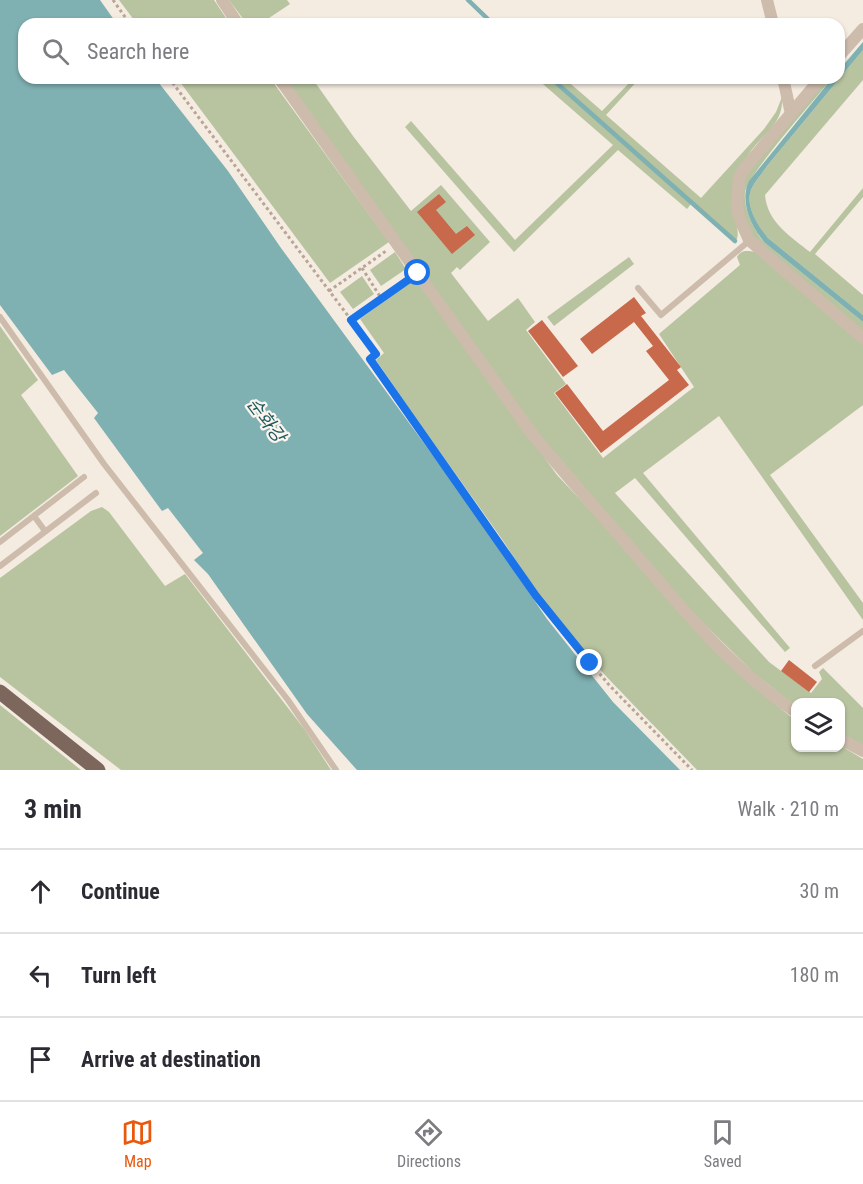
<!DOCTYPE html>
<meta charset="utf-8">
<style>
:root{--surface:#fff;--page:#f7f7f7;--text:#2b2b33;--muted:#7c7c81;--line:#e1e1e2;--accent:#ea580c}
body{margin:0;font-family:"Roboto Condensed","Noto Sans KR",sans-serif;background:var(--page);color:var(--text)}
.controls{position:absolute;right:18px;bottom:18px;display:grid;overflow:hidden;border-radius:12px;box-shadow:0 2px 4px #0004}
.controls button{width:54px;height:54px;display:grid;place-items:center;padding:0;border:0;border-bottom:2px solid var(--line);background:var(--surface);color:var(--text);font:30px sans-serif}
.stop{position:absolute;width:18px;height:18px;margin:-14px;border:4px solid #1a73e8;border-radius:50%;background:#fff}
.stop.end{background:#1a73e8;border-color:#fff;box-shadow:0 2px 6px #0008}
.list{margin:0;padding:0;list-style:none}
h2{display:flex;justify-content:space-between;align-items:center;height:78px;margin:0;padding:0 24px;font-size:26px}
h2 small{font-size:20px;font-weight:400;color:var(--muted)}
.list li{display:grid;grid-template-columns:39px 1fr auto;gap:18px;align-items:center;box-sizing:border-box;height:84px;padding:0 24px;border-top:2px solid var(--line)}
.list b{display:block;font-size:22px;white-space:nowrap}
.list em{font-size:20px;font-style:normal;color:var(--muted)}
.icon{flex:none;width:33px;height:33px;fill:none;stroke:currentColor;stroke-width:2;stroke-linecap:round;stroke-linejoin:round}
.map{position:relative;flex:none;width:863px;height:770px;overflow:hidden}
.search{position:absolute;background:var(--surface);box-shadow:0 2px 4px #0004;left:18px;right:18px;top:18px;height:66px;display:flex;align-items:center;gap:15px;box-sizing:border-box;padding:0 21px;border-radius:18px;color:var(--muted);font-size:22px}
.sheet{height:330px;background:var(--surface)}
nav{display:flex;justify-content:space-around;align-items:center;box-sizing:border-box;height:84px;border-top:2px solid var(--line);background:var(--surface);font-size:16px;color:var(--muted)}
nav a{display:grid;justify-items:center;gap:3px}
nav .on{color:var(--accent)}
.map>svg:first-child{display:block}
.green{fill:#b8c4a0}
.water{fill:#7fb0b2}
.lines{fill:none;stroke-linecap:round;stroke-linejoin:round}
.stream{stroke:#7fb0b2;stroke-width:4.5}
.building{fill:#c8694b}
.path{stroke:#b9a596;stroke-width:3;stroke-dasharray:3 3;stroke-linecap:butt}
.service{stroke:#cdbbac;stroke-width:6}
.minor{stroke:#cdbbac;stroke-width:12}
.primary{stroke:#7d675c;stroke-width:15}
.route{stroke:#1a73e8;stroke-width:8}
.labels{text-anchor:middle;stroke-width:4.5;stroke-linejoin:round;paint-order:stroke}
.water-label{font-size:18px;font-style:italic;fill:#1f5a5e;stroke:#fbf5ee}
</style>
<div class="map">
<svg width="863" height="770" viewBox="0 0 863 770">
<rect width="100%" height="100%" fill="#f4ebe1"/>
<g class="green">
<path d="M119,0H214L230,24H137Z"/>
<path d="M229,0H287L290,4L269,18L273,24H247Z"/>
<path d="M863,50V80L765,195C767,222 791,237 810,252L863,188V197L815,254L863,295V315L768,238C758,227 745,206 751,190C754,182 762,174 767,166Z"/>
<path d="M177,78H270L389,242L330,283Z"/>
<path d="M284,78H312L353,136L411,211L441,185L490,242L460,270L457,267L451,273L488,321L518,298L535,322L526,330L566,384L554,393L603,458L694,387L659,334L740,265L737,257C742,249 747,251 756,252L863,343V405L770,475L863,603V620L719,416L643,473L790,648L785,652L635,478L615,493L769,662L811,693L822,679L819,672L823,668L863,708V745L841,734L840,702H796L795,706L755,674L689,609L531,425Z"/>
<path d="M536,78H548L691,204L687,209L618,150L514,252L405,127L411,121L515,240L613,145Z"/>
<path d="M554,78H564L602,111L634,78H640L606,115L701,198L764,129L776,112L782,97C784,127 758,136 746,159C743,166 737,209 736,219C736,227 740,233 736,241Z"/>
<path d="M825,78H832C817,97 748,174 745,192C743,209 755,232 765,243L863,322V335L753,236L743,215L741,183L759,154Z"/>
<path d="M395,252L406,269L381,286L370,270Z"/>
<path d="M629,257L634,264L554,326L547,317Z"/>
<path d="M362,276L374,294L353,309L340,292Z"/>
<path d="M415,279L557,475L766,697L795,720L796,748H840L841,746L863,759V770H697C653,724 606,679 565,630C538,597 517,560 492,525C453,470 414,416 376,360L384,353L360,319Z"/>
<path d="M0,326L38,380L21,395L78,476L0,536Z"/>
<path d="M102,507L109,512L165,586L185,574L305,730L331,770H121L0,677V578L91,511Z"/>
<path d="M0,705L81,770H0Z"/>
</g>
<g class="water">
<path d="M0,0H100L117,24H24V78H155L228,171L281,248L467,502L547,619L613,702L680,770H357L307,714L208,574L194,560L203,553L168,508L162,511L94,418L98,413L64,370L52,375L0,305Z"/>
<path d="M863,42V50L767,166C762,174 754,182 751,190C745,206 758,226 768,238L863,315V322L765,243C751,227 739,201 749,181L829,82L832,78H839V70Z"/>
</g>
<g class="lines">
<g class="stream">
<path d="M468,0L493,24"/>
<path d="M551,78L735,241"/>
</g>
</g>
<g class="building">
<path d="M439,194L446,202L436,210L456,234L467,226L475,235L452,254L417,212Z"/>
<path d="M634,297L646,313L641,316L681,367L677,370L689,385L601,453L555,393L567,384L603,431L669,380L646,351L653,346L634,322L592,354L580,339Z"/>
<path d="M542,320L578,366L563,377L528,331Z"/>
<path d="M789,660L817,682L809,692L781,671Z"/>
</g>
<g class="lines">
<g class="path">
<path d="M113,0L130,24"/>
<path d="M169,78L373,349L377,354L370,359L551,616L610,686L692,770"/>
<path d="M362,268L381,298"/>
<path d="M329,291L386,251"/>
<path d="M351,320L408,280"/>
</g>
<g class="service">
<path d="M638,288L661,315L749,241"/>
<path d="M0,317L104,464L288,700L336,770"/>
<path d="M34,516L45,531"/>
<path d="M0,542L84,477"/>
<path d="M0,566L96,493"/>
<path d="M815,666L863,631"/>
</g>
<g class="minor">
<path d="M222,0L238,24"/>
<path d="M767,0L773,24"/>
<path d="M839,56L863,29"/>
<path d="M279,78L530,431C560,469 593,505 625,542C675,600 730,669 796,712"/>
<path d="M783,78L791,114"/>
<path d="M821,78L744,169L739,178L737,204L739,217L749,240L863,338"/>
<path d="M840,739L863,751"/>
</g>
<path class="primary" d="M0,692L98,770"/>
</g>
<g class="lines">
<path class="route" d="M418,273L351,320L376,354L370,359L536,596L590,663"/>
</g>
<g class="labels">
<g class="water-label">
<text transform="translate(266 420) rotate(53)" y="6">순화강</text>
</g>
</g>
</svg>
<div class="controls">
<button><svg class="icon" aria-label="layers" viewBox="0 0 24 24"><path d="M12 4l9 5-9 5-9-5zM3 14l9 5 9-5"/></svg></button>
</div>
<div class="stop" style="left:418px;top:273px"></div>
<div class="stop end" style="left:590px;top:663px"></div>
<div class="search"><svg class="icon" aria-label="search" viewBox="0 0 24 24"><circle cx="10" cy="10" r="6"/><path d="M15 15l6 6"/></svg>Search here</div>
</div>
<section class="sheet">
<h2>3 min<small>Walk · 210 m</small></h2>
<ul class="list">
<li><svg class="icon" aria-label="ahead" viewBox="0 0 24 24"><path d="M12 20V5M6 11l6-6 6 6"/></svg><div><b>Continue</b></div><em>30 m</em></li>
<li><svg class="icon" aria-label="left" viewBox="0 0 24 24"><path d="M17 20v-9H6M10 6l-5 5 5 5"/></svg><div><b>Turn left</b></div><em>180 m</em></li>
<li><svg class="icon" aria-label="arrive" viewBox="0 0 24 24"><path d="M6 21V4h12l-3 4 3 4H6"/></svg><div><b>Arrive at destination</b></div></li>
</ul>
</section>
<nav>
<a class="on"><svg class="icon" aria-label="map" viewBox="0 0 24 24"><path d="M3 6l6-2 6 2 6-2v14l-6 2-6-2-6 2zM9 4v14M15 6v14"/></svg>Map</a>
<a><svg class="icon" aria-label="directions" viewBox="0 0 24 24"><path d="M12 3l9 9-9 9-9-9zM9 14v-3h6M13 9l2 2-2 2"/></svg>Directions</a>
<a><svg class="icon" aria-label="saved" viewBox="0 0 24 24"><path d="M7 4h10v16l-5-4-5 4z"/></svg>Saved</a>
</nav>
